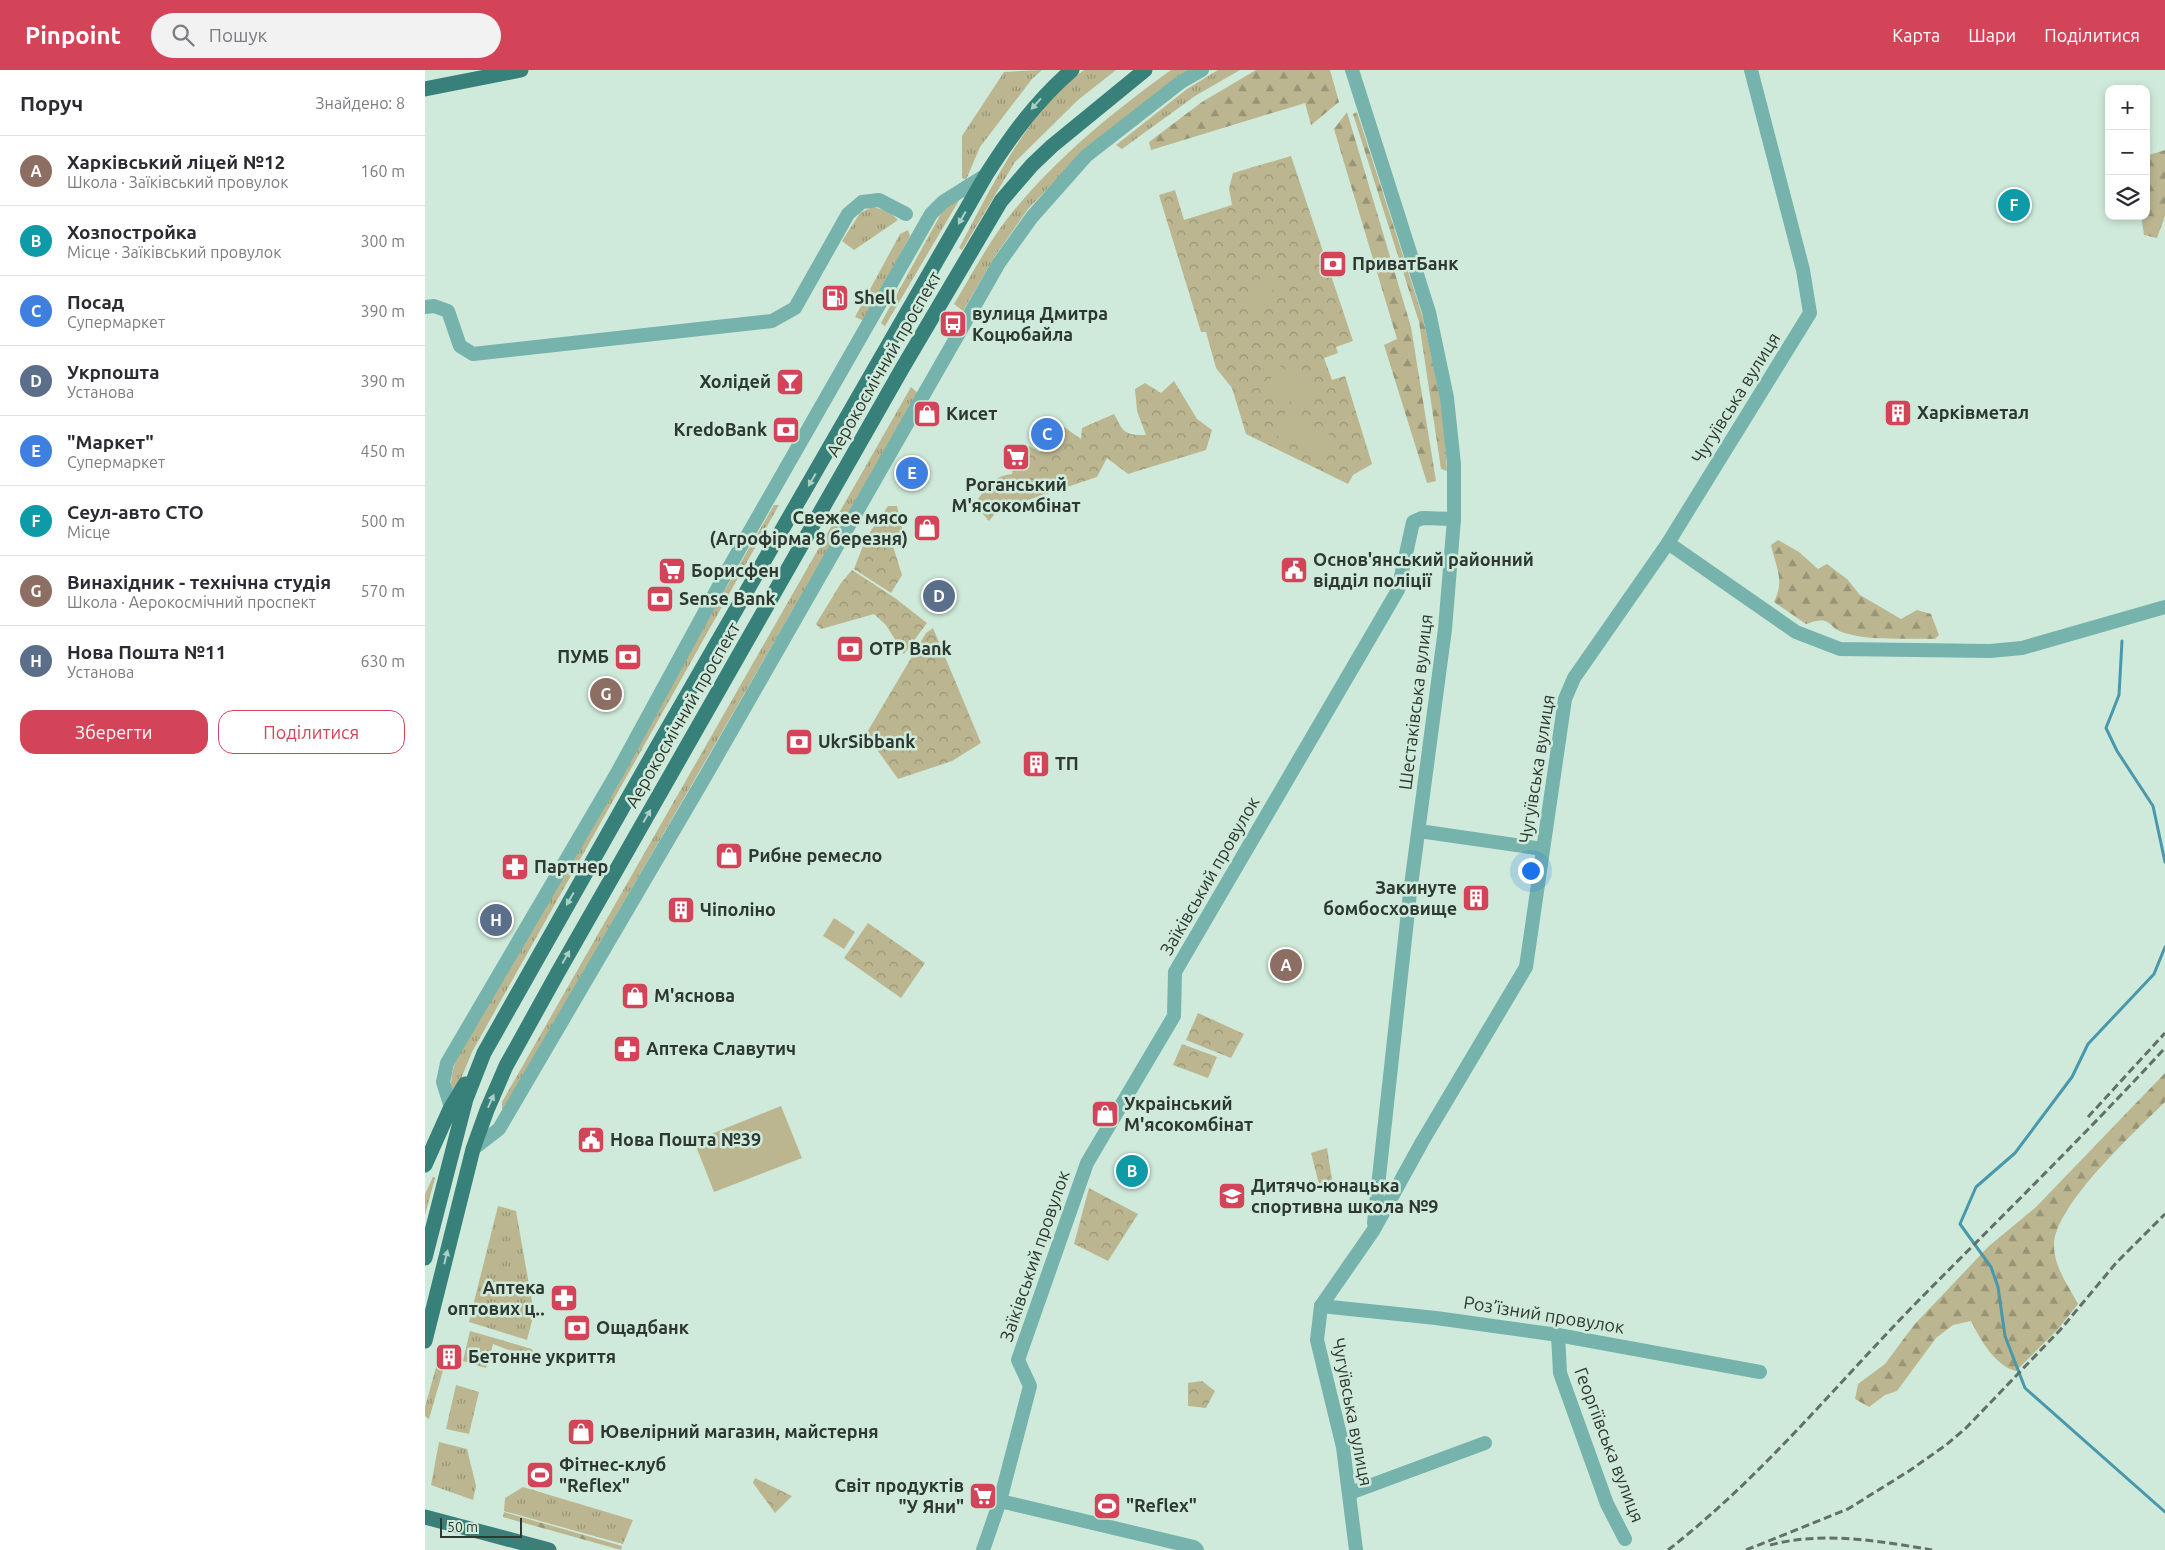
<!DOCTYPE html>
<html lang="uk">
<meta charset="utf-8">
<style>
:root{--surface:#fff;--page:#f2f2f3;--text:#2b2b33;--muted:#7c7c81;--line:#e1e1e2;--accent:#d44459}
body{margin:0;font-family:Ubuntu,sans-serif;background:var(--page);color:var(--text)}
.controls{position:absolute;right:15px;top:15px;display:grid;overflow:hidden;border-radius:10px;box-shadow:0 2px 8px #0003}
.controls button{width:45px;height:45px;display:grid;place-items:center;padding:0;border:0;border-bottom:1px solid var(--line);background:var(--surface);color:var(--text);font:25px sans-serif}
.scale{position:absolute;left:15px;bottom:12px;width:82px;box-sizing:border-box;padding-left:5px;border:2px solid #2d3831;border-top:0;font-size:14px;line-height:18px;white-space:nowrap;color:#2d3831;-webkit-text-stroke:4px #cfeada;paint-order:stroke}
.you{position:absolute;left:1105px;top:800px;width:18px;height:18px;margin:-12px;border:4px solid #fff;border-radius:50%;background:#1a73e8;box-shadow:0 0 0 8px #1a73e833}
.badge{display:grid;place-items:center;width:32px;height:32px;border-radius:50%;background:var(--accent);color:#fff;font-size:16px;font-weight:700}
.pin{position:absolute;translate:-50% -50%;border:2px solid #fff;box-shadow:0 1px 5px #0006}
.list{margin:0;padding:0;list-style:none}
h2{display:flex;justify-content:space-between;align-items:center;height:65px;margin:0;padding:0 20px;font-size:21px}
h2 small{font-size:16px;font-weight:400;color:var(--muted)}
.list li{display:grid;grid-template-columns:32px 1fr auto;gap:15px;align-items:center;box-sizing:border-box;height:70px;padding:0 20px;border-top:1px solid var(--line)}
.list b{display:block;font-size:19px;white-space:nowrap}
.list p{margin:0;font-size:16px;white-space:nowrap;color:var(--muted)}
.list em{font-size:16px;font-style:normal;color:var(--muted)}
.actions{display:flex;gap:10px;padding:15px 20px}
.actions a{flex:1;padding:11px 0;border:1px solid var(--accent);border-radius:15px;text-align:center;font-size:18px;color:var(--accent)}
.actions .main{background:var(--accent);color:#fff}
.icon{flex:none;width:28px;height:28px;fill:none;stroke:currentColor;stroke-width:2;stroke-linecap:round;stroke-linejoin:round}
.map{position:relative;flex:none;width:1740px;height:1480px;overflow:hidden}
header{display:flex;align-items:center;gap:30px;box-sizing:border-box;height:70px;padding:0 25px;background:var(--accent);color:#fff}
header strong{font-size:24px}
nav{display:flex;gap:28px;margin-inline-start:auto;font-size:18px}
.search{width:350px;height:45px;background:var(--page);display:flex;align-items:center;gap:12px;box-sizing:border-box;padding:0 18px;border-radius:28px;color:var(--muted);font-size:19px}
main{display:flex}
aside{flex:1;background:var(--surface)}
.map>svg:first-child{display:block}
.grass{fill:url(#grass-tufts)}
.forest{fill:url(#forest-firs)}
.park{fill:url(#park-crowns)}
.garden{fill:#bbb690}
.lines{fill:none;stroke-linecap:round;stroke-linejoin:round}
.stream{stroke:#4998ab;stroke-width:3}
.minor{stroke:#75b3ac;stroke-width:14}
.major{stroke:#38807a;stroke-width:15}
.tram{stroke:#617167;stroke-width:1}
.rail{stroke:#617167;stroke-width:3;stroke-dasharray:8 4;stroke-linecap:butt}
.oneway{fill:#a9d0c2}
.labels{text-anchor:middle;stroke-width:5;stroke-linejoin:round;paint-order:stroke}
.poi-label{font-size:18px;font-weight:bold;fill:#2d3831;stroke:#cfeada;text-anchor:start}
.street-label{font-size:18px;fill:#2d3831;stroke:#cfeada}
</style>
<header>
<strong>Pinpoint</strong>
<div class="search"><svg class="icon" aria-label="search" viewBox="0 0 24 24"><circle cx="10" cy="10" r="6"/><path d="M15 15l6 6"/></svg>Пошук</div>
<nav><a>Карта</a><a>Шари</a><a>Поділитися</a></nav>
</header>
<main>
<aside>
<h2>Поруч<small>Знайдено: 8</small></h2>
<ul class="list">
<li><span class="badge" style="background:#8d6e63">A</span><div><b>Харківський ліцей №12</b><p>Школа · Заїківський провулок</p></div><em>160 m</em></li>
<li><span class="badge" style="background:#0f9aa8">B</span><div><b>Хозпостройка</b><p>Місце · Заїківський провулок</p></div><em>300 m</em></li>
<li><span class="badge" style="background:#3f7fe0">C</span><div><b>Посад</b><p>Супермаркет</p></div><em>390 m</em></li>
<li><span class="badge" style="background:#5c6f8a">D</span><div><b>Укрпошта</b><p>Установа</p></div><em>390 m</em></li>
<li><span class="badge" style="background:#3f7fe0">E</span><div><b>&quot;Маркет&quot;</b><p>Супермаркет</p></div><em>450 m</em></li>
<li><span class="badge" style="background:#0f9aa8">F</span><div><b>Сеул-авто СТО</b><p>Місце</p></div><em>500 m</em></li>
<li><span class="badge" style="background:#8d6e63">G</span><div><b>Винахідник - технічна студія</b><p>Школа · Аерокосмічний проспект</p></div><em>570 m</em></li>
<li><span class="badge" style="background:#5c6f8a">H</span><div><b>Нова Пошта №11</b><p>Установа</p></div><em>630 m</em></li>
</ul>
<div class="actions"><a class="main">Зберегти</a><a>Поділитися</a></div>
</aside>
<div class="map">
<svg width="1740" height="1480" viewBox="0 0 1740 1480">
<defs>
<pattern id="grass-tufts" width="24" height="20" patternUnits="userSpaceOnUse" patternTransform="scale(1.25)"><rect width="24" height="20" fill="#bbb690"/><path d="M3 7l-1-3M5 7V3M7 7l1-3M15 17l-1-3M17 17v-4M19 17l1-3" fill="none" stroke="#989576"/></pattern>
<pattern id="forest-firs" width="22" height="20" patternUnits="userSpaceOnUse" patternTransform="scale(1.25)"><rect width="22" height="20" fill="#bbb690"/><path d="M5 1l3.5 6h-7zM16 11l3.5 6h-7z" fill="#989576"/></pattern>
<pattern id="park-crowns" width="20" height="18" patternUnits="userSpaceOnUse" patternTransform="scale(1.25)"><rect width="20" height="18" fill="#bbb690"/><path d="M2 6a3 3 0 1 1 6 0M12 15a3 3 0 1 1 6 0" fill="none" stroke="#989576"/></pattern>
</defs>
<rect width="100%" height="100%" fill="#cfeada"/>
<g class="grass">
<path d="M617,0L607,9L555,77L541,110L537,108V66L579,2Z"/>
<path d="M659,0H691L653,30L590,92L537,180L534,178C568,115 600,44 659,0Z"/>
<path d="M746,0H768L659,81L603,139L570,186L538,241L529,234C546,206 562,175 582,149C629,90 685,44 746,0Z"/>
<path d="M793,0H815L770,26L697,79L691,75L762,19Z"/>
<path d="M536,127L460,256L456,253L518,140Z"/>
<path d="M447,137L463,141L473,150L429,180L417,171L435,143Z"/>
<path d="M483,160L485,166L439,251L430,247L475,164Z"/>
<path d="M486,317L493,323L77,1043V1032Z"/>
<path d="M349,435H354L47,982L31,1021L26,1019C25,984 53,949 69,919Z"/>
<path d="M8,1107L10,1108L0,1145V1124Z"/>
<path d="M73,1136L91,1141L109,1243L102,1270L44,1252Z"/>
<path d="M45,1261L107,1279L113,1291L68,1274L61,1298L38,1291Z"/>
<path d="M12,1294L19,1297L4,1349L0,1346V1337Z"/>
<path d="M31,1315L54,1322L44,1364L21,1359Z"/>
<path d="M14,1372L42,1379L51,1416L48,1430L6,1415Z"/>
<path d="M98,1417L208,1450L198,1474L79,1441L80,1428Z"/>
</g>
<g class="forest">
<path d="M831,0H905L914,32L886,55L880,33L726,80L724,72L777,32Z"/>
<path d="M922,42L986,257L1011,411L1002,413L959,275L972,269L909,59Z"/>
<path d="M932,42L998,248L1018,340L1022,401L1016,399L994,252L928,44Z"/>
<path d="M1740,80V146L1732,168L1719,165L1716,146H1721V86Z"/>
<path d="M1353,470L1374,482L1393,499L1402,494L1422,509L1435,525L1476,549L1492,540L1506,544L1514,565L1510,569C1483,568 1445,571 1420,563C1401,558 1409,544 1381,554L1349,532C1360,510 1351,498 1346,475Z"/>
<path d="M1740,1003V1032C1711,1061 1630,1134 1629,1175C1629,1197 1643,1215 1653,1234L1633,1259L1591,1301C1570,1296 1555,1269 1546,1251L1528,1255L1511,1268L1472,1321L1460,1325L1444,1337L1430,1329L1433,1314L1460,1294L1489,1255L1564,1176L1611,1137Z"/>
<path d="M79,1442L197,1476L196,1480L78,1447Z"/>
</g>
<g class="park">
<path d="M866,86L928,271L911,277L913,283L899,288L907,310L920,306L947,394L928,405L923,414L821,364L807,318L791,298L781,262H776L734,125L750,120L759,150L807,135L804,119L808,103Z"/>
<path d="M749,311L772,349L787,360L781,380L703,404L682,388L672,407L573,440L564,451L557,443L551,432C562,417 568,406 587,404L589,391L604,376L614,382L631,379L629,365L639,357L656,369L657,358L689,344C699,363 699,365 721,365L712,341L710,319L720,313L736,323Z"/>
<path d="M463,436H472L479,467L467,473L477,505L466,523L429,499L441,468Z"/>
<path d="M427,500L470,528L502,553L479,584L461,555L449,544L396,559L391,554L416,513Z"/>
<path d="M508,558L556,673L527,691L473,709L441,664L501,563Z"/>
<path d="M443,853L500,893L476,928L419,888Z"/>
<path d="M773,943L819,964L806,988L761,970Z"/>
<path d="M757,974L792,987L783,1008L748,995Z"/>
<path d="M902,1078L907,1110L894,1114L886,1083Z"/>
<path d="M664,1118L713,1144L683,1191L649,1174Z"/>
<path d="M777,1311L790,1321L781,1338L763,1336V1313Z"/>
<path d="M330,1408L367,1426L350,1443L328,1413Z"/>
</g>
<g class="garden">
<path d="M840,200L855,209L835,239L823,231Z"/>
<path d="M853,295L896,319L885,342L841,318Z"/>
<path d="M861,341L905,365L895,387L849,364Z"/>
<path d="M409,848L430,862L419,879L398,866Z"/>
<path d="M356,1036L377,1088L289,1122L269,1071Z"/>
</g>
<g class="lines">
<g class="stream">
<path d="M1697,571L1694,625L1681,658L1692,681L1728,736L1740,792"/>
<path d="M1740,877L1729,904L1663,974L1647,1007L1590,1083L1551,1117L1535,1154L1566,1197L1573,1217L1580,1266L1600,1318L1740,1442"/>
</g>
<g class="minor">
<path d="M927,0L1004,242L1022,328L1029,394V449L1020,559L985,823L949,1153"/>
<path d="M0,237L9,236L23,241L35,276L48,284L347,251L370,238L423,144L437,132L454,130L481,144"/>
<path d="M1243,473L1371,562L1415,579L1565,581L1597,578L1740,537"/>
<path d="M994,761L1118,779"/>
<path d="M29,1047L18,1012L22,993L192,703L302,501L506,144L518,132L561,105"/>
<path d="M48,1079L74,1059L280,707L574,193L607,147L661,86L756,12L777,0"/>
<path d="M896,1236L1011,1248L1133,1265L1335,1302"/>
<path d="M1133,1265L1135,1303L1182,1434L1200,1469"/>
<path d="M925,1423L1060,1373"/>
<path d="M575,1431L769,1477L772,1480"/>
<path d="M558,1480L575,1431L605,1316L593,1290L662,1093L749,946L750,902L973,520L988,452L997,448L1029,449"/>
<path d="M931,1480L918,1377L892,1270L896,1236L948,1161L997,1072L1101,897L1140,629L1149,608L1243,473L1385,243L1378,200L1326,0"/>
</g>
<g class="major">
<path d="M0,19L96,0"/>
<path d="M0,1095L25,1039L40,1014"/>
<path d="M0,1188L41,1029L59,983L228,684L561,105C586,66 611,31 647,0"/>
<path d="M0,1271L48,1079L62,1040L81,996L132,904L478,297L576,131L607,95L627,76L720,0"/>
<path d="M0,1447L124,1480"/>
</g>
<path class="tram" d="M0,1445L131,1480"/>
<g class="rail">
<path d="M1663,1047L1740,963"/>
<path d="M1345,1475C1397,1461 1455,1471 1507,1480"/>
<path d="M1243,1480C1336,1408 1410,1316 1492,1232C1575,1148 1660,1065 1740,978"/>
<path d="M1321,1480L1423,1439L1484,1401L1521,1375L1541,1358L1636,1259L1691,1193L1740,1144"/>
</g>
</g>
<defs><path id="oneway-solid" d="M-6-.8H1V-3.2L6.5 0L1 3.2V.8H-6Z" transform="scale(1.25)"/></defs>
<g class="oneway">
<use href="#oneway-solid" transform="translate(611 34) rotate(132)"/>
<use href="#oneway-solid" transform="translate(537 148) rotate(120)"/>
<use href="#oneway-solid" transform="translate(387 410) rotate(120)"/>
<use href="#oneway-solid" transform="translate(222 746) rotate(-60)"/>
<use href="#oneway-solid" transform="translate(145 829) rotate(120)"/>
<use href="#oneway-solid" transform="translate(141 887) rotate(-60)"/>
<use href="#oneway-solid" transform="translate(66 1031) rotate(-66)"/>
<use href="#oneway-solid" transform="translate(21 1187) rotate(-76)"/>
</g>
<defs>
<g id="bank-square" transform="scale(1.4375)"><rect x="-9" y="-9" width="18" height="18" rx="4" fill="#d44459" stroke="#cfeada"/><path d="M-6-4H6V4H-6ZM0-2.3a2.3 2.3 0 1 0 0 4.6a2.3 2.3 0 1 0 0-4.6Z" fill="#fff"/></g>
<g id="fuel-square" transform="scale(1.4375)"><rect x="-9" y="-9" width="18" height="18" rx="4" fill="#d44459" stroke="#cfeada"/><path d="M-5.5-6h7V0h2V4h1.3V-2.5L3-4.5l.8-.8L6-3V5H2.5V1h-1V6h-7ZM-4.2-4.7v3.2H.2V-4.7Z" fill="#fff"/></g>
<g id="bus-square" transform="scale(1.4375)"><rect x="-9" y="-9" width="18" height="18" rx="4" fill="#d44459" stroke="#cfeada"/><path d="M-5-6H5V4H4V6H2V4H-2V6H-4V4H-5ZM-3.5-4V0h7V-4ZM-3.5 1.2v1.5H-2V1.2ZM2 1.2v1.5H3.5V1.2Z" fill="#fff"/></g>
<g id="bar-square" transform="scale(1.4375)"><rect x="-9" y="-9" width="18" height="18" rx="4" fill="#d44459" stroke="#cfeada"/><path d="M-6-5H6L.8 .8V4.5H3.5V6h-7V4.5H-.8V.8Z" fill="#fff"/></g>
<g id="building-square" transform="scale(1.4375)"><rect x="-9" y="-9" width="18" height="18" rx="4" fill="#d44459" stroke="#cfeada"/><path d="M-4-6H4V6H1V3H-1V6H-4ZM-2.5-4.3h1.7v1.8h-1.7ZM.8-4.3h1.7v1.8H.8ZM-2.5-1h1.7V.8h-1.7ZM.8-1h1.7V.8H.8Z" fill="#fff"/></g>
<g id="shop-square" transform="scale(1.4375)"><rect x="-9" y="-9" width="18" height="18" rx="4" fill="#d44459" stroke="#cfeada"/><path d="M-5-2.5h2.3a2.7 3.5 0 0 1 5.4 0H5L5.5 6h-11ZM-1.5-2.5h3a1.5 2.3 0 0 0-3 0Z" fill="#fff"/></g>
<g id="supermarket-square" transform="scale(1.4375)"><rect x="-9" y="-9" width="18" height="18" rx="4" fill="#d44459" stroke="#cfeada"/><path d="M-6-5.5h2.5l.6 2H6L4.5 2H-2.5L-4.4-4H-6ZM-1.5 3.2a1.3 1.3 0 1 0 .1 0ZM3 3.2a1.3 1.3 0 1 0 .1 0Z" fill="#fff"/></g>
<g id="civic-square" transform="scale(1.4375)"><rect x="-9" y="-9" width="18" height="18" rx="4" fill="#d44459" stroke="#cfeada"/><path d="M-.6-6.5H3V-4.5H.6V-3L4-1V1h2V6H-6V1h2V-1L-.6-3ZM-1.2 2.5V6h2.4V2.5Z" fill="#fff"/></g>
<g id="pharmacy-square" transform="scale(1.4375)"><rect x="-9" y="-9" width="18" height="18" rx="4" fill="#d44459" stroke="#cfeada"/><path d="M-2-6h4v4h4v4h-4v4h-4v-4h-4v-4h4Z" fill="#fff"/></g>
<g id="school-square" transform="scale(1.4375)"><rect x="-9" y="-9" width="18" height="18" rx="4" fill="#d44459" stroke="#cfeada"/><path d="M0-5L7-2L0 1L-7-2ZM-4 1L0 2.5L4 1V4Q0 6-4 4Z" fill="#fff"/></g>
<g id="stadium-square" transform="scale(1.4375)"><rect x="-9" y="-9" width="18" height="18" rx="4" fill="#d44459" stroke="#cfeada"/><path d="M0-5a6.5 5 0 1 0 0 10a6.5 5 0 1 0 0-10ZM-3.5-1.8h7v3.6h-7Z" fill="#fff"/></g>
</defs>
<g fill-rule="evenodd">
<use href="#bank-square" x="908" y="194"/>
<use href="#fuel-square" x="410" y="228"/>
<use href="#bus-square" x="528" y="254"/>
<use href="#bar-square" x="365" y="312"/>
<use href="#building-square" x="1473" y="343"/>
<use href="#shop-square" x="502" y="344"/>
<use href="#bank-square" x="361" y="360"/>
<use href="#supermarket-square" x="591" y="387"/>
<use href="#shop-square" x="502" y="458"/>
<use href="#civic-square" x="869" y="500"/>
<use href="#supermarket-square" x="247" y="501"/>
<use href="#bank-square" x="235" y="529"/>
<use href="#bank-square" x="425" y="579"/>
<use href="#bank-square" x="203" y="587"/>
<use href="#bank-square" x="374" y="672"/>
<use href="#building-square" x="611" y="694"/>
<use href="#shop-square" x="304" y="786"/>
<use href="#pharmacy-square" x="90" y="797"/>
<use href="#building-square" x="1051" y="828"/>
<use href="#building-square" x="256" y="840"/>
<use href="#shop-square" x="210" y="926"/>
<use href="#pharmacy-square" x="202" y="979"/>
<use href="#shop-square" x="680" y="1044"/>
<use href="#civic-square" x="166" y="1070"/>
<use href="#school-square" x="807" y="1126"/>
<use href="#pharmacy-square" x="139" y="1228"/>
<use href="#bank-square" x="152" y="1258"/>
<use href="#building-square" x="24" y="1287"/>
<use href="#shop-square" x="156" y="1362"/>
<use href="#stadium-square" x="115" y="1405"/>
<use href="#supermarket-square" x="558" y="1426"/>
<use href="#stadium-square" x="682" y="1436"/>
</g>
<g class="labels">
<g class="poi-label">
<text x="927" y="200">ПриватБанк</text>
<text x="429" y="234">Shell</text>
<text x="547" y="250">вулиця Дмитра<tspan x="547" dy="21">Коцюбайла</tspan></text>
<text x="346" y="318" text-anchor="end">Холідей</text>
<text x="1492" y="349">Харківметал</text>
<text x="521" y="350">Кисет</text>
<text x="342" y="366" text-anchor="end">KredoBank</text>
<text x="591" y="421" text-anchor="middle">Роганський<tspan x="591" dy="21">М'ясокомбінат</tspan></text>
<text x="483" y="454" text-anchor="end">Свeжee мясо<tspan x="483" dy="21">(Агрофірма 8 бeрeзня)</tspan></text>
<text x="888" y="496">Основ'янський районний<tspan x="888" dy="21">відділ поліції</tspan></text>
<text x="266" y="507">Борисфен</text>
<text x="254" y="535">Sense Bank</text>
<text x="444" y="585">OTP Bank</text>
<text x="184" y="593" text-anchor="end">ПУМБ</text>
<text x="393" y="678">UkrSibbank</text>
<text x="630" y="700">ТП</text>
<text x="323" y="792">Рибне ремесло</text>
<text x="109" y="803">Партнер</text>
<text x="1032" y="824" text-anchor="end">Закинуте<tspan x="1032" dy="21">бомбосховище</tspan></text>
<text x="275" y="846">Чіполіно</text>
<text x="229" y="932">М'яснова</text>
<text x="221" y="985">Аптeка Славутич</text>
<text x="699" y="1040">Украінський<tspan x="699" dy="21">М'ясокомбінат</tspan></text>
<text x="185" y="1076">Нова Пошта №39</text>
<text x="826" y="1122">Дитячо-юнацька<tspan x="826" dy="21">спортивна школа №9</tspan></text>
<text x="120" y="1224" text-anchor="end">Аптека<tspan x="120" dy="21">оптових ц‥</tspan></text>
<text x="171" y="1264">Ощадбанк</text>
<text x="43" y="1293">Бетонне укриття</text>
<text x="175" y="1368">Ювелірний магазин, майстерня</text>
<text x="134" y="1401">Фітнес-клуб<tspan x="134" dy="21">"Reflex"</tspan></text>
<text x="539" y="1422" text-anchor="end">Світ продуктів<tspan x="539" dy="21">"У Яни"</tspan></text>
<text x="701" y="1442">"Reflex"</text>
</g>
<g class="street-label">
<text transform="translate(459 294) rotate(-60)" y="6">Аерокосмічний проспект</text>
<text transform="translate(1311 328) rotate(-58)" y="6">Чугуївська вулиця</text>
<text transform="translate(991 632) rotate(-83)" y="6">Шестаківська вулиця</text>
<text transform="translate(258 645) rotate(-60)" y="6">Аерокосмічний проспект</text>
<text transform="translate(1112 699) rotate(-81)" y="6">Чугуївська вулиця</text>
<text transform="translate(785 806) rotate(-60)" y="6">Заїківський провулок</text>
<text transform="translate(610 1186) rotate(-71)" y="6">Заїківський провулок</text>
<text transform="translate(1119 1245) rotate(9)" y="6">Роз’їзний провулок</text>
<text transform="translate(927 1342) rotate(79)" y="6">Чугуївська вулиця</text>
<text transform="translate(1184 1375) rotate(69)" y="6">Георгіївська вулиця</text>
</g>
</g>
</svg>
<div class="controls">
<button>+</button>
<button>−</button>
<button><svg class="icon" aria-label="layers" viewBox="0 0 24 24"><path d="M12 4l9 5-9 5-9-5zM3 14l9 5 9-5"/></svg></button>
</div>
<div class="scale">50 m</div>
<div class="you"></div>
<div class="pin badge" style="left:861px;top:895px;background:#8d6e63">A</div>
<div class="pin badge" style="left:707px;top:1101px;background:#0f9aa8">B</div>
<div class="pin badge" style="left:622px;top:364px;background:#3f7fe0">C</div>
<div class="pin badge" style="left:514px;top:526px;background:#5c6f8a">D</div>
<div class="pin badge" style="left:487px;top:403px;background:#3f7fe0">E</div>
<div class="pin badge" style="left:1589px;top:135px;background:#0f9aa8">F</div>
<div class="pin badge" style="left:181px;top:624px;background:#8d6e63">G</div>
<div class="pin badge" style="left:71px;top:850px;background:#5c6f8a">H</div>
</div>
</main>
